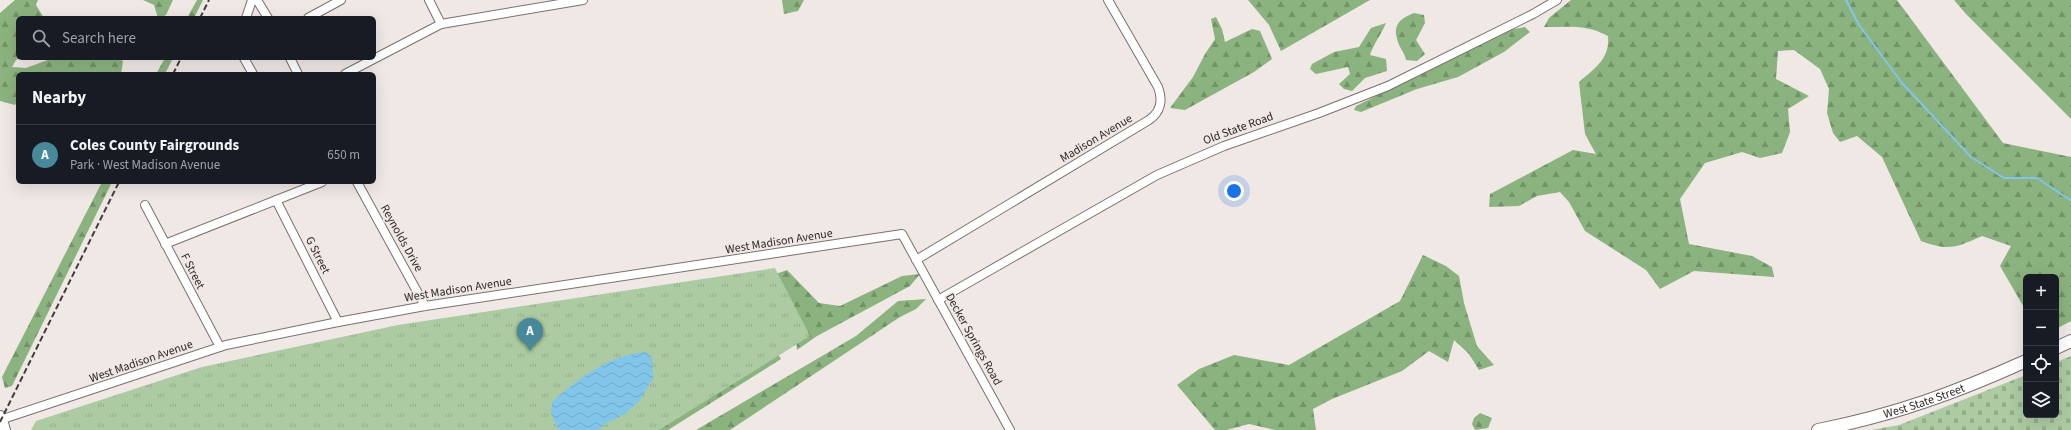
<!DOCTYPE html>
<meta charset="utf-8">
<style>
:root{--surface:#171b24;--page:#242831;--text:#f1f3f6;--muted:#9ea1a6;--line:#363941;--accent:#47899a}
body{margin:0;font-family:"Source Sans 3",sans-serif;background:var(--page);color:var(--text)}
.controls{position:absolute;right:12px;bottom:12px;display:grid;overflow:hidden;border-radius:6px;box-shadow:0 4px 16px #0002}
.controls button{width:36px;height:36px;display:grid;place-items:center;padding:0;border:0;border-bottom:1px solid var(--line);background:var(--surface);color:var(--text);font:20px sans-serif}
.you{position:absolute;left:1234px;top:191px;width:14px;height:14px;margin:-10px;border:3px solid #fff;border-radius:50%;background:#1a73e8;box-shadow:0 0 0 6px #1a73e833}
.badge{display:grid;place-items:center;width:26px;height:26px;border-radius:50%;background:var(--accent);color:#fff;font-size:13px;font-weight:700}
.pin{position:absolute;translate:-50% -33px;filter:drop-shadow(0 1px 2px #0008)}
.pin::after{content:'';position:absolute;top:21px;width:14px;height:12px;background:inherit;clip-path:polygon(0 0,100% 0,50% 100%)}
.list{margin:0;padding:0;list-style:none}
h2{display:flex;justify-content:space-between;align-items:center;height:52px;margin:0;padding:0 16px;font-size:17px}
h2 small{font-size:13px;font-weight:400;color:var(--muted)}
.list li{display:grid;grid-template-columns:26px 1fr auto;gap:12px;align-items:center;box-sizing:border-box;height:60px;padding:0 16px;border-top:1px solid var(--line)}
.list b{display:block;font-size:15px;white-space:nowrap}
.list p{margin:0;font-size:13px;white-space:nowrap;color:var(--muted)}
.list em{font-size:13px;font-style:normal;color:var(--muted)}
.icon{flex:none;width:22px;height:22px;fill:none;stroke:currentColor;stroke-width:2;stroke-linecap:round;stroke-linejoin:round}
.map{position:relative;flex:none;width:2071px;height:430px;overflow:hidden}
.search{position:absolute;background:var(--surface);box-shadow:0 4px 16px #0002;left:16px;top:16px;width:360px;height:44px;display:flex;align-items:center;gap:10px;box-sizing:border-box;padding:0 14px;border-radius:6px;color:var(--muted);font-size:15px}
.panel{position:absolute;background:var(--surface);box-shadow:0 4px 16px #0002;left:16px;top:72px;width:360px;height:112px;border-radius:6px}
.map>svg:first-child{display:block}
.forest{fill:url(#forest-firs)}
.cemetery{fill:url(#cemetery-stones)}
.park{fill:url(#park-tufts)}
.water{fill:url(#water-waves)}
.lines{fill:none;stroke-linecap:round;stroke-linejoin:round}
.stream{stroke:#81c5e9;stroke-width:2}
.street-casing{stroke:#79716d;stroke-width:10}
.secondary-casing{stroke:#79716d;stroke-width:14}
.street{stroke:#fff;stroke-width:8}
.secondary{stroke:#fff;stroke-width:12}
.rail{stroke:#423d3c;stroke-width:2;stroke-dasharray:6 3;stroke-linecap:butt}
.labels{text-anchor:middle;stroke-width:3.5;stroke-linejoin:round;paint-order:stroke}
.street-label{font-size:12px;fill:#2c2827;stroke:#f0e8e4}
</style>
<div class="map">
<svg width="2071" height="430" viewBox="0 0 2071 430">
<defs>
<pattern id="forest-firs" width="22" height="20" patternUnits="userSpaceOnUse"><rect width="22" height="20" fill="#8bb37f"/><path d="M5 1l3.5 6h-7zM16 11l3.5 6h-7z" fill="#729268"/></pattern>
<pattern id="cemetery-stones" width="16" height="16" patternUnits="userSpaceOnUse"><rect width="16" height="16" fill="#accba2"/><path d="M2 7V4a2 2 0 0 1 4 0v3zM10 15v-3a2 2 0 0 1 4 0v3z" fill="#94ae8c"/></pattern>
<pattern id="park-tufts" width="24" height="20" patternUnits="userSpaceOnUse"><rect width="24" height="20" fill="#accba2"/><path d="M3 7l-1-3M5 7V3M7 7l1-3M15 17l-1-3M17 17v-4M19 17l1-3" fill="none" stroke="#94ae8c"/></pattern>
<pattern id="water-waves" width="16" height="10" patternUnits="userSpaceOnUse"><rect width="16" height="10" fill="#81c5e9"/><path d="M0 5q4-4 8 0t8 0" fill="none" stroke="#70a9c8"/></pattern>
</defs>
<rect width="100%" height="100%" fill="#f0e8e4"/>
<g class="forest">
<path d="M15,0H38L36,5L44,18H18V58H20L16,60L12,67L26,68L53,58H118L123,61L121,74H18V100L15,105L0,101V13Z"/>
<path d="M143,0H173L166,15L158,18L154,5Z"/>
<path d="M197,0H203L194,18H187Z"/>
<path d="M782,0H804L798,11L784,14Z"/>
<path d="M1248,0H1370L1281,51L1269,25Z"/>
<path d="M1571,0H1897L2003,143L2071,157V321L2056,329V277H2026V311L2000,266L2011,246L1982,236C1955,248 1949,251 1921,241L1882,157L1857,136L1840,142L1833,133L1827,113L1829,89L1820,69L1794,50L1778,51L1776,79L1809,96L1788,109L1790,132L1782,153L1760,158L1742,152L1705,163L1680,199L1689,244L1752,256L1772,267L1774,277L1694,271L1660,289L1646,270L1585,231L1569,202L1560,192L1537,196L1519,206L1489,207L1490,194L1573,150L1596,154L1585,134L1579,82C1595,68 1610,59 1608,36C1587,24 1567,27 1544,27L1549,18Z"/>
<path d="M1954,0H2071V119L1966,14Z"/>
<path d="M1414,13L1424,15L1425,23L1416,40L1425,54L1417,61L1406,60C1405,53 1400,49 1398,42C1392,24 1400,19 1414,13Z"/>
<path d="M1216,17L1222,29L1225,42L1252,29L1260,31L1272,59L1254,72L1185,110L1170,108L1193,77L1205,54L1215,39L1211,19Z"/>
<path d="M1386,23C1381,35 1374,43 1370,55L1386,59L1387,71L1365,78L1352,91L1344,89L1339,84L1350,74L1348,67L1316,74L1310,69L1312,64L1334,52L1359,47L1371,28Z"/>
<path d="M1525,27L1530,32L1504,52L1458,77L1417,89L1361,112L1354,110L1356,106L1509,30Z"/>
<path d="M165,58H173L165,74H156Z"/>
<path d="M102,182H112L12,386L5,388L2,377Z"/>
<path d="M1423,255L1446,266L1459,276L1464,303L1477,346L1494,365L1479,370L1469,354L1454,340L1448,362L1429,351L1402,371L1332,399L1313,409L1316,430H1275L1249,424L1227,430H1215L1177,385L1199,369L1234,355L1289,365L1400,301Z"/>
<path d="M787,270L819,303L840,306L902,276L920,274L910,286L817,336L797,350L796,338L770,276Z"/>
<path d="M926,299L916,309L900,317L730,430H696L856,336L898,301Z"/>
<path d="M776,351L781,359L668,430H645Z"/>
<path d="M1480,413L1492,418L1488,428L1475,430L1472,424L1474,418Z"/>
</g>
<path class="cemetery" d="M2071,356V430H1871L1899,425L2026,375V415H2056V362Z"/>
<path class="park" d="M775,268L810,336L659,430H31L36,421L202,367L398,325Z"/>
<path class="water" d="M646,352L652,358L653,378L640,400L625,414L605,424L598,430H559L551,414L552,402C579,378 609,355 646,352Z"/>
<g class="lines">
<path class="stream" d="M1846,0L1859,25L1902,83L1971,157L2004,178H2037L2070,200L2071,199"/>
<g class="street-casing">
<g id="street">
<path d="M257,0L268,18"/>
<path d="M429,0L441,24"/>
<path d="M246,18L252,0"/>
<path d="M308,18L341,0"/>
<path d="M244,58L253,74"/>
<path d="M290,58L298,74"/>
<path d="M345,74L441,24L583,0"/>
<path d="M357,182L425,306"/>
<path d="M276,200L338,322"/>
<path d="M145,205L220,347"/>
<path d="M165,244L322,182"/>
<path d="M916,260L1149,120C1161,112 1163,100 1158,87L1108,0"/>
<path d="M938,300L1157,175L1224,146L1319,113L1388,86L1533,14L1557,0"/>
<path d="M0,420L226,345L338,322L425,306L902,234L1010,430"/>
</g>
</g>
<g class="secondary-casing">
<g id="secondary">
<path d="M2056,348L2071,341"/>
<path d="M0,417L4,430"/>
<path id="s1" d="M1818,430C1894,415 1955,393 2026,361"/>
</g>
</g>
<use href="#street" class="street"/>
<use href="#secondary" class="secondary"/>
<g class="rail">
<path d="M200,18L209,0"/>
<path d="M173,74L181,58"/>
<path d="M0,422L119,182"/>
</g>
</g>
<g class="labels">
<g class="street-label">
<text transform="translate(1238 128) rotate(-20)" y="4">Old State Road</text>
<text transform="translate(1096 138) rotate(-31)" y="4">Madison Avenue</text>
<text transform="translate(402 238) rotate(61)" y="4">Reynolds Drive</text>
<text transform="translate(779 241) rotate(-9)" y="4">West Madison Avenue</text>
<text transform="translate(318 255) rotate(63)" y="4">G Street</text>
<text transform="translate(193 271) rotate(63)" y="4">F Street</text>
<text transform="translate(458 289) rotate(-9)" y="4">West Madison Avenue</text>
<text transform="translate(974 339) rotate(61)" y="4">Decker Springs Road</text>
<text transform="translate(141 361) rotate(-19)" y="4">West Madison Avenue</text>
<text dy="4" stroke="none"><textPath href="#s1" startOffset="110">West State Street</textPath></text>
</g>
</g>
</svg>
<div class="controls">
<button>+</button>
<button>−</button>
<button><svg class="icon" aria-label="locate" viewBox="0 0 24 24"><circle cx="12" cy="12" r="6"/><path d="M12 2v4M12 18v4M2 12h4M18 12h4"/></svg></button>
<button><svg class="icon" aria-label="layers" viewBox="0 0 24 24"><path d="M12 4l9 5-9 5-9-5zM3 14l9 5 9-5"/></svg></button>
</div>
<div class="you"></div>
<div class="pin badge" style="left:530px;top:351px">A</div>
<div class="search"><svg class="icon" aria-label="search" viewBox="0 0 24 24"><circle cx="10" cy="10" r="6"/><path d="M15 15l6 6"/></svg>Search here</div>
<section class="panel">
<h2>Nearby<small></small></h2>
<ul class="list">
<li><span class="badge">A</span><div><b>Coles County Fairgrounds</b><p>Park · West Madison Avenue</p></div><em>650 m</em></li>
</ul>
</section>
</div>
